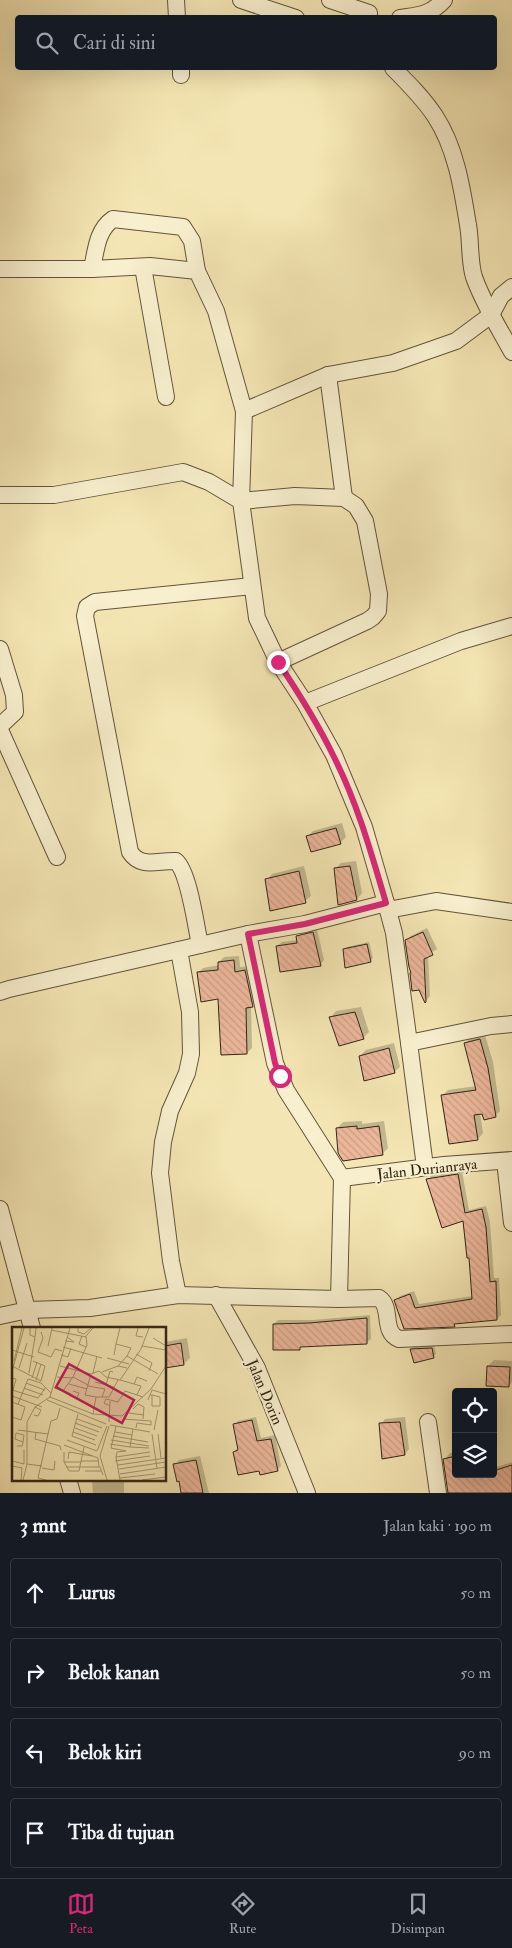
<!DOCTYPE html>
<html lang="id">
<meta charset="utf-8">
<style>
:root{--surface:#171b24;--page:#20242c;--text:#f1f3f6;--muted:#9ea1a6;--line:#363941;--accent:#db2777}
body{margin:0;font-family:"IM FELL Double Pica",serif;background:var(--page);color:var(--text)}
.controls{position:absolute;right:15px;bottom:15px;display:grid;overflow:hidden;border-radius:5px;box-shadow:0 5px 20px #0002}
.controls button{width:45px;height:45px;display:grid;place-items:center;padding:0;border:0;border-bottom:1px solid var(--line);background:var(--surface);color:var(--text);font:25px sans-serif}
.stop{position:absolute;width:15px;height:15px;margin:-11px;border:4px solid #db2777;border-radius:50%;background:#fff}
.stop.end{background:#db2777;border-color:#fff;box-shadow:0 1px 5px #0008}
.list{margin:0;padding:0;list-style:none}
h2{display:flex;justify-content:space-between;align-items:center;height:65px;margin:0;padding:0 20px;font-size:21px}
h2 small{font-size:16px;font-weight:400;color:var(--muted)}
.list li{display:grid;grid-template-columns:32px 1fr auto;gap:15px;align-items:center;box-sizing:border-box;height:70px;margin:0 10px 10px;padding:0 10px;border:1px solid var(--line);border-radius:5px}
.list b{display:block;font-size:19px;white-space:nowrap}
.list em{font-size:16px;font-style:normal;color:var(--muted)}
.icon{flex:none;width:28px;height:28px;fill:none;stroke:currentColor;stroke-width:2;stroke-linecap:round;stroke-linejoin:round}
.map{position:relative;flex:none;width:512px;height:1493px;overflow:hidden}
.search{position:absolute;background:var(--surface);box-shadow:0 5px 20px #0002;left:15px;right:15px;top:15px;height:55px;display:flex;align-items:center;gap:12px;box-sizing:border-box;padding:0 18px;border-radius:5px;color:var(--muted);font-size:19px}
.sheet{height:385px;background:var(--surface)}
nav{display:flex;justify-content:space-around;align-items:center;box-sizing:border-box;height:70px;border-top:1px solid var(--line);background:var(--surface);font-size:14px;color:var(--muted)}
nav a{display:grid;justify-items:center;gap:2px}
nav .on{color:var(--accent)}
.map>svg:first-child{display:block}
.shadow{fill:#0003}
.building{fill:url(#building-back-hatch);stroke:#322413}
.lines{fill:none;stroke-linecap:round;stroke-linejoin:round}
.street-casing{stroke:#62543b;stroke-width:18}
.street{stroke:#f8efce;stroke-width:16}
.route{stroke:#db2777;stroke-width:6}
.labels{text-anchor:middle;stroke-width:4.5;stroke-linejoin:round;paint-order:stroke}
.street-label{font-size:15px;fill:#322413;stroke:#f8efce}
.inset-road{fill:none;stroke:#a69874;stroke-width:1}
.view{fill:#c2185b;fill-opacity:0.15;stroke:#c2185b;stroke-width:2.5}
.inset-edge{fill:none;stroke:#322413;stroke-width:2.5}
</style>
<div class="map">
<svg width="512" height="1493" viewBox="0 0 512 1493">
<defs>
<pattern id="building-back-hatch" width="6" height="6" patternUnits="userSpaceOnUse" patternTransform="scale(1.25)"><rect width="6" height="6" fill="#ecb79b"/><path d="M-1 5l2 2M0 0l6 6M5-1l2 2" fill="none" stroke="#cb9d85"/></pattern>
</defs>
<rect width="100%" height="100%" fill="#f4e6b4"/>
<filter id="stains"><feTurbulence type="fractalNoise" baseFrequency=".004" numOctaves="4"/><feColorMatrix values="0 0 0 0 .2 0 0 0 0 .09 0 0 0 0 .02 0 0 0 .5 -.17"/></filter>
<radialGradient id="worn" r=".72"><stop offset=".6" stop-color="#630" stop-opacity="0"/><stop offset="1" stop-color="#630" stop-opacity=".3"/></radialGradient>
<g class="shadow">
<path d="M342,823L346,837L340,843L308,836L313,831Z"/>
<path d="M356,861L362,893L357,899L336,868L341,863Z"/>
<path d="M304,866L311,896L305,901L267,880L272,874Z"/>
<path d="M427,928L437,949L428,955L430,996L426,1001L412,972L406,940L411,936Z"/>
<path d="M317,929L324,960L320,965L277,946L282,942L298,940V936L302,932Z"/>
<path d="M369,942L373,958L370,961L344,949L347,947Z"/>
<path d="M239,956L240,967L250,966L258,1001L251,1006L252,1048L247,1053L219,998L198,973L203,968L219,965V962L224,957Z"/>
<path d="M361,1007L369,1032L363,1038L331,1017L336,1011Z"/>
<path d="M485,1035L493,1062L500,1111L495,1116L480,1113L483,1133L478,1139L443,1095L448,1090L476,1086L465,1044L470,1038Z"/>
<path d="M394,1043L400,1067L394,1072L360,1056L366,1050Z"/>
<path d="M362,1121V1124L384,1121L388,1148L382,1154L337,1128L343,1122Z"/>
<path d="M462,1171L469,1210L486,1206L490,1222L494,1278H499L501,1315L497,1319L457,1322L454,1325L396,1300L400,1296L414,1291L419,1304L473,1296L471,1257L464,1219L428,1179L432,1175Z"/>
<path d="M370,1315L371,1339L367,1342L302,1346L300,1348L274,1324L278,1320H313Z"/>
<path d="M187,1338L190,1358L184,1364L165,1367V1342Z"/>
<path d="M434,1345L436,1354L433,1357L415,1362L411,1349L414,1346Z"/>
<path d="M494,1360L512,1361V1382L509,1386L488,1366Z"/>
<path d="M256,1417L261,1438L275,1435L281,1466L277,1470H260L234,1452L239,1447L234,1425L238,1421Z"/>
<path d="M405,1417L409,1449L405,1454L381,1424L385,1419Z"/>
<path d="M456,1452V1474H493V1468L512,1462V1493H450L445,1459L450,1453Z"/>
<path d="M200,1456L209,1493H183L175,1465L179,1460Z"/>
<path d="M92,1479H124V1493H93Z"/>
</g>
<g class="building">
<path d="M336,828L341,844L311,852L306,836Z"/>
<path d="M350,866L357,900L338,905L334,868Z"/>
<path d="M299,871L306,903L270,911L265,879Z"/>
<path d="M313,932L321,966L280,972L276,946L297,943L296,936Z"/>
<path d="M423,932L433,955L424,959L426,1002L425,1003L419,990L412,991L410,973H411L409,967L405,940Z"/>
<path d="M367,944L371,962L345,968L343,949Z"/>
<path d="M234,960L235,972L245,970L253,1007L246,1008L247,1054L221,1055L218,999L201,1002L197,972L218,970V962Z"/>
<path d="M355,1012L364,1039L339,1046L329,1017Z"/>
<path d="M480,1039L488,1068L496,1117L484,1120L482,1114L474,1115L478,1140L449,1144L441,1095L476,1090L464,1043Z"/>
<path d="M389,1048L395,1073L364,1081L359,1056Z"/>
<path d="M357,1126V1129L379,1126L383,1155L343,1161L338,1153L336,1128Z"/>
<path d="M458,1174L465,1213L482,1209L486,1227L490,1282L496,1281L497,1320L454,1324L455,1327L404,1329L394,1300L410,1294L415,1308L472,1299L469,1258H467L463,1221L442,1228L426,1179Z"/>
<path d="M367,1318V1344L300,1347V1350H273V1324L309,1323Z"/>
<path d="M181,1343L184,1365L165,1368V1346Z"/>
<path d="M432,1348L434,1358L414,1363L410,1349Z"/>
<path d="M487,1366L510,1367L509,1387L486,1386Z"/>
<path d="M252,1420L257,1441L271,1439L278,1471L260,1475L259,1471L238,1475L233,1452L238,1450L233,1424Z"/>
<path d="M400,1422L405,1455L382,1459L379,1423Z"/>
<path d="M456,1456V1474H493V1471L512,1465V1493H448L443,1459Z"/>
<path d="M196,1460L203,1493H181L179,1481L177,1482L173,1464Z"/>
</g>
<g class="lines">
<g class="street-casing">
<g id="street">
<path d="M176,0L177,18"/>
<path d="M241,0L296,18"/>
<path d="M330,0L369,13"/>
<path d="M400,18C420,15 430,15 444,0"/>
<path d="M181,68V75"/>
<path d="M393,68C408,83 423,98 435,116C456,148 462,188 468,225C471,241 469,261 474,277C483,303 499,328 512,352"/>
<path d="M143,267L166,397"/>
<path d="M0,269H92L150,266L197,271L216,311L244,411L241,501L295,496L344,498L328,375"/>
<path d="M92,269C96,250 97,230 113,219L183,227L192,241L197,271"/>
<path d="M244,411L328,375L393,363L456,341L491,315L501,296L512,287"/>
<path d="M0,495H54L183,472L209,482L241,501L257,618L278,662L305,703"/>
<path d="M0,649L14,695L15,712L0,726"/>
<path d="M278,662L367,621L373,617L378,611L379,594L365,521L356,506L344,498"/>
<path d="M0,730L57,857"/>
<path d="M386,903L394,933L409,1043"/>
<path d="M388,910L436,901L512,912"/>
<path d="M248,934L275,1063L286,1090L342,1178L339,1299"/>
<path d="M200,945C196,927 189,872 176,861C158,860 141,869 130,852L85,616L87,607L95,602L252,586"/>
<path d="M0,992L9,989L248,934L305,924L386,903L364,827L334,755L305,703L461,641L512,626"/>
<path d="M505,1161L512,1223"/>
<path d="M425,1167L409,1043L491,1026L512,1024"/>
<path d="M342,1178L444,1165L512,1160"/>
<path d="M0,1209L32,1328"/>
<path d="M178,1295L171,1261L160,1173L163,1142L170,1111L187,1073L191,1054L190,1012L179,950"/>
<path d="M216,1295L257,1368L307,1493"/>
<path d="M0,1316L28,1310L90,1308L178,1295L339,1299L379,1298C393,1307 381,1332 399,1339L512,1334"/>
<path d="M428,1422L438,1493"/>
<path d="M68,1479L72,1493"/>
</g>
</g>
<use href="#street" class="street"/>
</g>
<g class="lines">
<path class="route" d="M278,662C298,692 317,722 333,755C357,802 371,852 386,903L305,924L248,934L275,1063L280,1076"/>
</g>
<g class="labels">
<g class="street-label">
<text transform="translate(427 1169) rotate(-6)" y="5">Jalan Durianraya</text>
<text transform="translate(265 1392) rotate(67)" y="5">Jalan Dorin</text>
</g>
</g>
<g transform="translate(12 1327)">
<rect width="154" height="154" fill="#f4e6b4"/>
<path class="inset-road" d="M18,1V8L23,10L24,1M66,1V5L72,7L79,1M126,1L124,9L131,10M39,3L74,10M29,5L31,11L26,25L39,30L43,22L50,24M70,9L67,17L74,20M141,11L154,19M53,14L62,15L55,10M104,17L108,1M36,19L40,1M130,19L154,23M51,20L90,31M0,23L22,30M124,27L140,36L137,44M49,28L56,30L59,21M102,28L104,17L119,21L115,29M95,31L117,37M2,34L10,1M48,39L79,47L87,44L94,50L108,53L129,22L137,1M106,39L115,29L146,47M2,40L29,54L33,39L21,34M7,41L15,16M0,45L12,1M90,45L106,39L115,41M17,46L23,10M81,46L85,29M79,47L73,68L84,70L81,87M45,50L60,51M61,50L76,58M0,51L4,52L1,63M20,51L25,35M24,53L29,37M108,53L129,59L125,68M83,55L102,60M14,56L33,63M57,57L75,62M122,57L125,50L135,54M94,58L98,44L101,45M76,59L93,62L90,70M12,61L31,68M42,61L59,67M0,63L26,71L34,60M51,64L61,50L75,18L74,9L81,1M138,68H140L148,70V79H140V68M0,69L30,80M58,69L65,71L67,66L61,64M38,70L81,87L110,89L139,62L154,39M84,70H97L106,53M35,73L94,97M136,73L140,63L154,67M0,75L13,80L9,93L0,90M6,77L16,52L29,56L39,66M98,79L92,76L94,72L106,75L113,64L131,70M121,82L126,77L132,80L131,92M117,86L132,88M66,87L60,109L84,118M22,88L26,89L29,83L23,80M65,92L90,101M111,92L139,94V98M97,95L98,74M63,96L87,105M98,98L138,105M104,99L99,121L114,124L105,125L104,130L108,153M63,101L85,109M124,101L125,96L139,98M121,102L118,120L137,121M6,103L36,107M142,103L146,83M24,105L23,112L48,119L49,123M61,105L83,113M103,105L120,108M140,107L145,141M146,107L149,131M101,109L136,115M55,113L85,124L95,99M99,113L137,119M98,117L118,120M52,118L86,131L87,140M5,119H10L11,115L12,108L4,106L3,112L11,115M52,125V135L57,144H67L72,120M104,130L138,125M56,132L57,125L80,129M0,134L12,137V123M69,134H87M103,134L138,129M52,135H69M15,137L30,139M106,138L154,131M0,139L10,141L9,153M54,140H88L91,148M30,141L42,143L43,134M107,142L154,135M73,144H89M108,147L154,140M108,151L143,147M11,153L15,137V95L23,80L38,70L58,1M34,153L26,151L39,94L45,92L48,81M95,153L88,129L97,99M130,153L154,150"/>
<path class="view" d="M57,37L122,73L110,96L44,60Z"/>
<rect width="154" height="154" class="inset-edge"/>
</g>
<rect width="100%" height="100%" filter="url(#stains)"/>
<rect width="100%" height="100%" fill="url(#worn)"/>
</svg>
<div class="controls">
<button><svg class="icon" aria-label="locate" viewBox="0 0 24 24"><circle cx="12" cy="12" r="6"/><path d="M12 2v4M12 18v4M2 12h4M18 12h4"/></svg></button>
<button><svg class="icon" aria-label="layers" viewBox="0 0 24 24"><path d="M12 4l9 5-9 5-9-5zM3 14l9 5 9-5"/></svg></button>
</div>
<div class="stop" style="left:280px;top:1076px"></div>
<div class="stop end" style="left:278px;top:662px"></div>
<div class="search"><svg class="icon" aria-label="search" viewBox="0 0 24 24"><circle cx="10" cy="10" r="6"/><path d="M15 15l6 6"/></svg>Cari di sini</div>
</div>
<section class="sheet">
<h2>3 mnt<small>Jalan kaki · 190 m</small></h2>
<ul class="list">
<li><svg class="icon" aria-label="ahead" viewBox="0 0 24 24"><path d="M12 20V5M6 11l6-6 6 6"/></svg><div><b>Lurus</b></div><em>50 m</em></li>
<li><svg class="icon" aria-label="right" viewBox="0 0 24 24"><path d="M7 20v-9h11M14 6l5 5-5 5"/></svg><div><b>Belok kanan</b></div><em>50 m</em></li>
<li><svg class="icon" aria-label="left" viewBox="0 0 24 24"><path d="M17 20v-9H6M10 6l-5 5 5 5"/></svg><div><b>Belok kiri</b></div><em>90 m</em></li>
<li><svg class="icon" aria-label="arrive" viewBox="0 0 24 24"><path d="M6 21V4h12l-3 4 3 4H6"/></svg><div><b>Tiba di tujuan</b></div></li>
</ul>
</section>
<nav>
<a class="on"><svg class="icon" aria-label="map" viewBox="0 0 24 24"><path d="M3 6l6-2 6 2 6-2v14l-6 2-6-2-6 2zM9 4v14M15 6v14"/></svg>Peta</a>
<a><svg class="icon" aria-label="directions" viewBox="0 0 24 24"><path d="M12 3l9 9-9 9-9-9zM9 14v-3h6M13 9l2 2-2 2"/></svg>Rute</a>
<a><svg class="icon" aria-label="saved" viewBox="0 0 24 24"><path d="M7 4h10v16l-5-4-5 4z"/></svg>Disimpan</a>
</nav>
